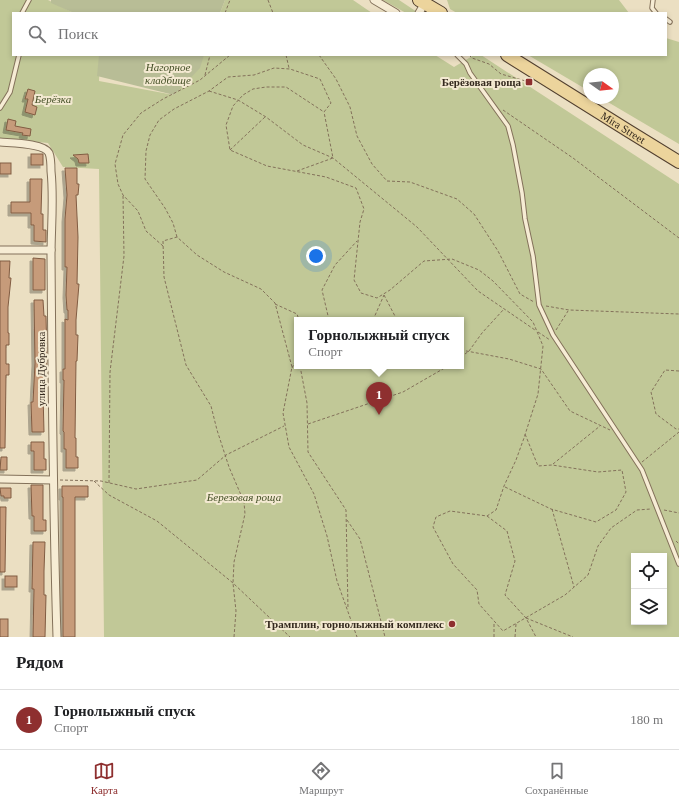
<!DOCTYPE html>
<html lang="ru">
<meta charset="utf-8">
<style>
:root{--surface:#fff;--page:#f6f6f6;--text:#202124;--muted:#757577;--line:#e0e0e0;--accent:#8e2f2f}
body{margin:0;font-family:Georgia,serif;background:var(--page);color:var(--text)}
.controls{position:absolute;right:12px;bottom:12px;display:grid;overflow:hidden;border-radius:0px;box-shadow:0 2px 6px #0003}
.controls button{width:36px;height:36px;display:grid;place-items:center;padding:0;border:0;border-bottom:1px solid var(--line);background:var(--surface);color:var(--text);font:20px sans-serif}
.compass{position:absolute;left:583px;top:68px;width:36px;height:36px;border-radius:50%;background:var(--surface);box-shadow:0 2px 6px #0003;rotate:105deg}
.you{position:absolute;left:316px;top:256px;width:14px;height:14px;margin:-10px;border:3px solid #fff;border-radius:50%;background:#1a73e8;box-shadow:0 0 0 6px #1a73e833}
.badge{display:grid;place-items:center;width:26px;height:26px;border-radius:50%;background:var(--accent);color:#fff;font-size:13px;font-weight:700}
.pin{position:absolute;translate:-50% -33px;filter:drop-shadow(0 1px 2px #0008)}
.pin::after{content:'';position:absolute;top:21px;width:14px;height:12px;background:inherit;clip-path:polygon(0 0,100% 0,50% 100%)}
.popup{position:absolute;left:294px;top:317px;width:170px;height:52px;box-sizing:border-box;display:grid;place-content:center;border-radius:0px;background:var(--surface);filter:drop-shadow(0 1px 3px #0005);font-size:13px;white-space:nowrap;color:var(--muted)}
.popup b{font-size:15px;color:var(--text)}
.popup::after{content:'';position:absolute;left:50%;top:100%;margin-left:-8px;border:8px solid transparent;border-top-color:var(--surface)}
.list{margin:0;padding:0;list-style:none}
h2{display:flex;justify-content:space-between;align-items:center;height:52px;margin:0;padding:0 16px;font-size:17px}
h2 small{font-size:13px;font-weight:400;color:var(--muted)}
.list li{display:grid;grid-template-columns:26px 1fr auto;gap:12px;align-items:center;box-sizing:border-box;height:60px;padding:0 16px;border-top:1px solid var(--line)}
.list b{display:block;font-size:15px;white-space:nowrap}
.list p{margin:0;font-size:13px;white-space:nowrap;color:var(--muted)}
.list em{font-size:13px;font-style:normal;color:var(--muted)}
.icon{flex:none;width:22px;height:22px;fill:none;stroke:currentColor;stroke-width:2;stroke-linecap:round;stroke-linejoin:round}
.map{position:relative;flex:none;width:679px;height:637px;overflow:hidden}
.search{position:absolute;background:var(--surface);box-shadow:0 2px 6px #0003;left:12px;right:12px;top:12px;height:44px;display:flex;align-items:center;gap:10px;box-sizing:border-box;padding:0 14px;border-radius:0px;color:var(--muted);font-size:15px}
.sheet{height:112px;background:var(--surface)}
nav{display:flex;justify-content:space-around;align-items:center;box-sizing:border-box;height:56px;border-top:1px solid var(--line);background:var(--surface);font-size:11px;color:var(--muted)}
nav a{display:grid;justify-items:center;gap:2px}
nav .on{color:var(--accent)}
.map>svg:first-child{display:block}
.green{fill:#c1c897;fill-rule:evenodd}
.cemetery{fill:#b8bd96}
.building{fill:#c69b7a;stroke:#815c42;filter:url(#shadow)}
.lines{fill:none;stroke-linecap:round;stroke-linejoin:round}
.lane-casing{stroke:#83715a;stroke-width:5.5}
.street-casing{stroke:#83715a;stroke-width:9}
.primary-casing{stroke:#513f2f;stroke-width:14}
.path{stroke:#83715a;stroke-width:1;stroke-dasharray:3 2;stroke-linecap:butt}
.lane{stroke:#f6ecd4;stroke-width:3.5}
.street{stroke:#f6ecd4;stroke-width:7}
.primary{stroke:#ecd49c;stroke-width:12}
.poi-dot{fill:#8e2f2f;stroke:#f3e9d1;stroke-width:1.5}
.labels{text-anchor:middle;dominant-baseline:central;stroke-width:4;stroke-linejoin:round;paint-order:stroke}
.park-label{font-size:11px;font-style:italic;fill:#444f26;stroke:#f3e9d1}
.poi-label{font-size:11px;font-weight:bold;fill:#34291e;stroke:#f3e9d1;text-anchor:end}
.street-label{font-size:11px;fill:#34291e;stroke:#f3e9d1}
</style>
<div class="map">
<svg width="679" height="637" viewBox="0 0 679 637">
<defs>
<filter id="shadow"><feDropShadow dx="-3" dy="3" stdDeviation="0" flood-color="#0004"/></filter>
</defs>
<rect width="100%" height="100%" fill="#ebdfc2"/>
<g class="green">
<path d="M 0,0 L 48,0 L 74,13 L 13,13 L 13,55 L 100,55 L 99,81 L 174,95 L 198,66 L 203,55 L 435,55 L 454,67 L 474,55 L 481,55 L 679,184 L 679,637 L 104,637 L 99,169 L 63,167 L 48,143 L 0,138 ZM 297,320 L 461,320 L 461,366 L 297,366 ZM 634,556 L 664,556 L 664,622 L 634,622 Z"/>
<polygon points="225,0 353,0 372,13 220,13"/>
<polygon points="383,0 399,0 417,12 406,13"/>
<polygon points="447,0 619,0 629,13 457,13 450,9"/>
<polygon points="666,38 679,42 679,144 601,98 613,98 613,74 589,74 589,91 528,55 666,55"/>
</g>
<g class="cemetery">
<polygon points="51,0 225,0 220,13 74,13 51,3"/>
<polygon points="99,55 204,55 200,68 174,95 97,76"/>
</g>
<g class="building">
<polygon points="28,89 35,91 32,105 37,107 35,115 25,112 28,99 25,99"/>
<polygon points="8,119 16,121 15,126 31,129 30,136 22,135 23,133 6,130"/>
<rect x="31" y="154" width="12" height="11"/>
<polygon points="88,154 89,163 79,163 78,159 73,155"/>
<rect x="0" y="163" width="11" height="11"/>
<polygon points="65,168 77,168 77,184 79,184 78,195 76,195 78,237 77,284 79,284 76,320 76,335 78,335 77,361 76,361 75,438 76,438 76,457 78,457 78,468 66,468 66,449 64,449 64,432 63,431 64,380 63,380 63,369 65,369 65,319 68,320 68,310 67,310 66,295 67,267 65,267 65,219 67,195"/>
<polygon points="30,179 42,179 41,214 43,214 43,230 46,230 46,242 34,241 34,225 31,225 31,213 11,213 11,202 30,202"/>
<polygon points="33,258 45,259 45,290 33,290"/>
<polygon points="0,261 10,261 9,278 11,278 8,307 8,333 9,333 9,345 6,345 6,364 9,364 9,375 6,375 5,448 0,448"/>
<polygon points="34,300 43,300 44,316 46,316 47,357 45,393 43,393 44,432 32,432 31,402 33,402 35,363"/>
<polygon points="31,442 44,442 44,459 46,459 46,470 34,470 34,451 31,451"/>
<polygon points="1,457 7,457 7,470 0,470"/>
<polygon points="31,485 43,485 43,520 46,520 46,531 34,531 34,516 32,516"/>
<polygon points="62,486 88,486 88,497 75,497 75,637 63,637 63,497 62,497"/>
<polygon points="0,488 11,488 11,498 4,498 4,496 1,496"/>
<polygon points="0,507 6,507 5,572 0,572"/>
<polygon points="33,542 45,542 44,571 44,595 46,595 45,637 33,637 34,589 32,589"/>
<rect x="5" y="576" width="12" height="11"/>
<rect x="0" y="619" width="8" height="18"/>
</g>
<g class="lines">
<defs>
<g id="lane">
<polyline points="653,0 652,8 656,13"/>
<polyline points="22,13 29,0"/>
<polyline points="666,19 670,22"/>
<polyline points="457,55 466,64 470,73 508,126 513,145 522,193 525,219 533,256 539,305 553,335 642,470 679,564"/>
<polyline points="0,108 10,92 19,55"/>
</g>
<g id="street">
<polyline points="374,0 396,13"/>
<polyline points="419,13 426,1"/>
<path d="M 0,142 C 11,143 44,143 49,153 C 51,158 51,166 51,171 C 54,199 51,228 51,256 C 52,383 53,510 57,637"/>
<polyline points="0,250 51,250"/>
<polyline points="0,479 53,480"/>
</g>
<g id="primary">
<polyline points="419,0 441,13"/>
<path id="s1" d="M 507,55 L 627,130 L 679,162"/>
</g>
</defs>
<use href="#lane" class="lane-casing"/>
<use href="#street" class="street-casing"/>
<use href="#primary" class="primary-casing"/>
<g class="path">
<polyline points="268,0 273,13"/>
<polyline points="225,13 230,0"/>
<polyline points="286,55 289,68"/>
<polyline points="319,55 336,79 350,107 357,136 372,164 387,181 410,182 457,199 474,214 498,251 520,294 534,302"/>
<polyline points="469,55 472,58 489,64 501,74 529,82"/>
<polyline points="205,75 210,55"/>
<polyline points="209,91 238,100 266,117 303,145 333,158 417,227 478,291 535,330"/>
<polyline points="503,110 573,158 679,238"/>
<polyline points="230,150 265,117"/>
<polyline points="297,171 333,158 324,112"/>
<polyline points="177,237 173,223 165,208 145,179 146,151 150,135 159,120 174,109 209,91 228,77 254,75 274,68 290,69 320,79 331,103 324,112 286,87 266,87 253,89 243,95 233,106 226,125 230,150 267,166 326,177 356,188 364,209 360,222 354,280 361,293 377,298 390,290 424,261 452,259 479,270 493,281 533,322 543,346 538,394 524,438 516,460 504,486 496,510 487,516 450,511 436,517 433,527 453,564 477,590 479,604 503,631 565,595 588,575 598,546 611,528 637,510 651,509"/>
<polyline points="163,246 146,231 138,211 123,195 118,184 115,164 123,135 141,113 163,99 200,80 230,55"/>
<polyline points="384,295 397,320"/>
<polyline points="275,304 297,314 299,320"/>
<polyline points="546,306 569,310 679,314"/>
<polyline points="329,320 322,290 335,265 357,241"/>
<polyline points="373,320 384,295"/>
<polyline points="556,330 568,311"/>
<polyline points="538,332 550,340"/>
<polyline points="461,350 509,359 541,369 570,411 610,430"/>
<polyline points="461,357 469,351 482,333 504,309"/>
<polyline points="300,366 307,403 308,452 346,510 348,609"/>
<polyline points="292,368 297,358"/>
<polyline points="679,371 665,370 651,392 656,414 676,429 679,429"/>
<polyline points="308,424 403,392 448,366"/>
<polyline points="642,462 679,432"/>
<polyline points="553,464 600,426"/>
<polyline points="60,480 101,481 136,489 197,480 226,455 284,426"/>
<polyline points="94,481 109,495 157,521 233,583 290,637"/>
<polyline points="109,483 110,372 124,256 123,195"/>
<polyline points="505,487 551,509 596,522 616,510 626,492 622,470 598,472 552,465 538,466 525,434"/>
<polyline points="552,509 574,587"/>
<polyline points="664,510 679,513"/>
<polyline points="487,516 507,531 515,561 505,595 526,618 536,637"/>
<polyline points="347,520 360,539 385,637"/>
<polyline points="676,541 679,544"/>
<polyline points="526,618 573,637"/>
<polyline points="234,637 236,611 233,583 234,562 245,514 244,502 229,467 217,430 211,406 186,365 164,277 163,241 177,237 197,255 224,272 261,289 275,303 292,367 283,413 289,447 314,494 327,536 337,581 357,637"/>
<polyline points="494,637 494,622"/>
<polyline points="515,637 516,624"/>
</g>
<use href="#lane" class="lane"/>
<use href="#street" class="street"/>
<use href="#primary" class="primary"/>
</g>
<g class="poi-dot">
<rect x="525" y="78" width="8" height="8" rx="2"/>
<circle cx="452" cy="624" r="4"/>
</g>
<g class="labels">
<g class="park-label">
<text x="168" y="67">Нагорное<tspan x="168" dy="13">кладбище</tspan></text>
<text x="53" y="99">Берёзка</text>
<text x="244" y="497">Березовая роща</text>
</g>
<g class="poi-label">
<text x="521" y="82">Берёзовая роща</text>
<text x="444" y="624">Трамплин, горнолыжный комплекс</text>
</g>
<g class="street-label">
<text stroke="none"><textPath href="#s1" startOffset="137">Mira Street</textPath></text>
<text transform="translate(41 369) rotate(-90)">улица Дубровка</text>
</g>
</g>
</svg>
<div class="controls">
<button><svg class="icon" aria-label="locate" viewBox="0 0 24 24"><circle cx="12" cy="12" r="6"/><path d="M12 2v4M12 18v4M2 12h4M18 12h4"/></svg></button>
<button><svg class="icon" aria-label="layers" viewBox="0 0 24 24"><path d="M12 4l9 5-9 5-9-5zM3 14l9 5 9-5"/></svg></button>
</div>
<svg class="compass" viewBox="-18 -18 36 36"><path d="M0-13l5 13h-10z" fill="#e53935"/><path d="M0 13l5-13h-10z" fill="#757577"/></svg>
<div class="you"></div>
<div class="pin badge" style="left:379px;top:415px">1</div>
<div class="popup"><b>Горнолыжный спуск</b>Спорт</div>
<div class="search"><svg class="icon" aria-label="search" viewBox="0 0 24 24"><circle cx="10" cy="10" r="6"/><path d="M15 15l6 6"/></svg>Поиск</div>
</div>
<section class="sheet">
<h2>Рядом<small></small></h2>
<ul class="list">
<li><span class="badge">1</span><div><b>Горнолыжный спуск</b><p>Спорт</p></div><em>180 m</em></li>
</ul>
</section>
<nav>
<a class="on"><svg class="icon" aria-label="map" viewBox="0 0 24 24"><path d="M3 6l6-2 6 2 6-2v14l-6 2-6-2-6 2zM9 4v14M15 6v14"/></svg>Карта</a>
<a><svg class="icon" aria-label="directions" viewBox="0 0 24 24"><path d="M12 3l9 9-9 9-9-9zM9 14v-3h6M13 9l2 2-2 2"/></svg>Маршрут</a>
<a><svg class="icon" aria-label="saved" viewBox="0 0 24 24"><path d="M7 4h10v16l-5-4-5 4z"/></svg>Сохранённые</a>
</nav>
